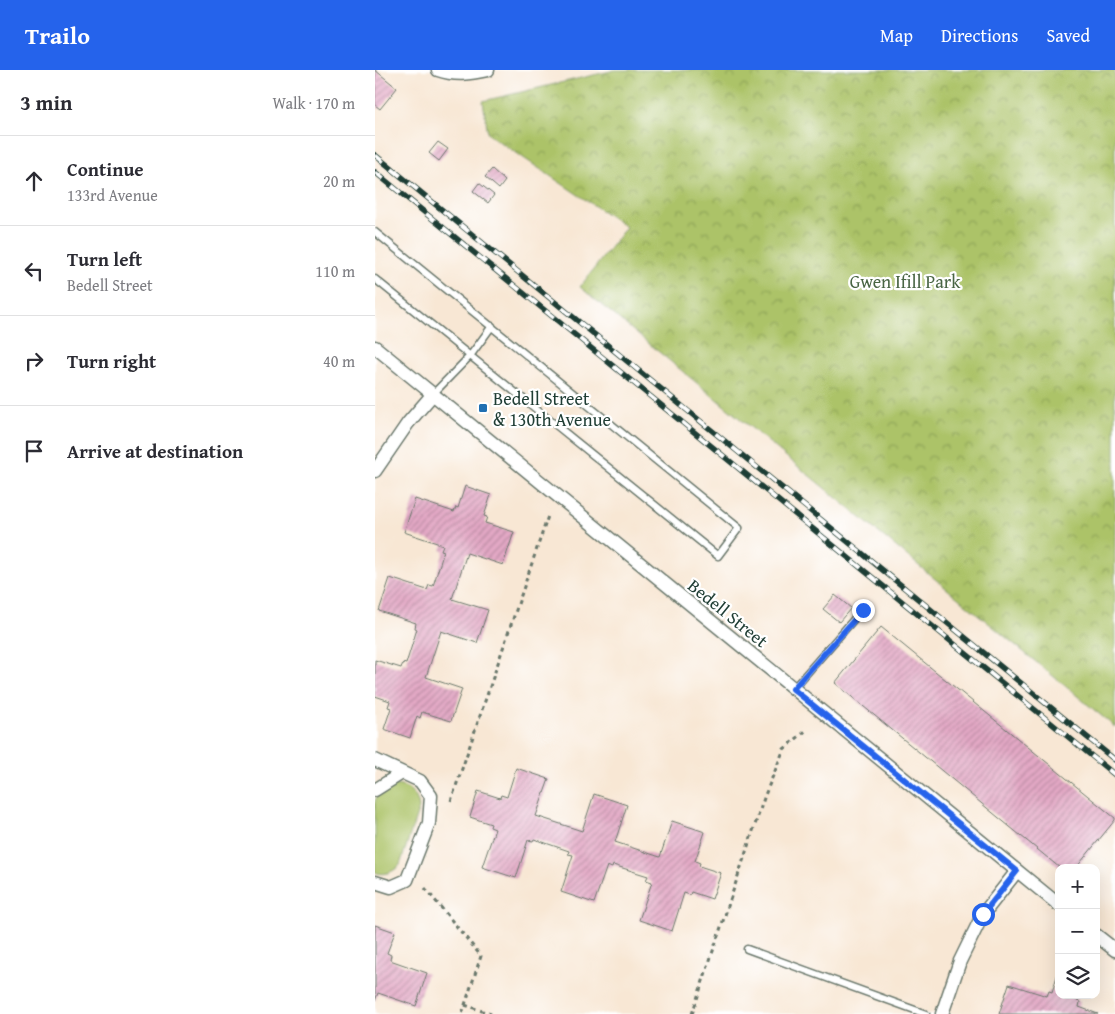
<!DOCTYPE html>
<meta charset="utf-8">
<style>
:root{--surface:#fff;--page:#f7f7f7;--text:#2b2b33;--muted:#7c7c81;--line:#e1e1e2;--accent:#2563eb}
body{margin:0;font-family:"Gentium Book Plus",serif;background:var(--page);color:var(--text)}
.controls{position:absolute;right:15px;bottom:15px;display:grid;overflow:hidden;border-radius:10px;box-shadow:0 5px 20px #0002}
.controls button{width:45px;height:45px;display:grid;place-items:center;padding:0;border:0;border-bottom:1px solid var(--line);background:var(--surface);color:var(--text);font:25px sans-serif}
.stop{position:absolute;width:15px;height:15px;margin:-11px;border:4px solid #2563eb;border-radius:50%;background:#fff}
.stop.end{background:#2563eb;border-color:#fff;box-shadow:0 1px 5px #0008}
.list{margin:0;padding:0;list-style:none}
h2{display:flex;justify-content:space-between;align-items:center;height:65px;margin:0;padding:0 20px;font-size:21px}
h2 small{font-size:16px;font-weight:400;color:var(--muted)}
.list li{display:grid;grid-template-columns:32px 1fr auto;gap:15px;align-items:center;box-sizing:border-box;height:90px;padding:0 20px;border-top:1px solid var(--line)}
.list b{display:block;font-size:19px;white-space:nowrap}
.list p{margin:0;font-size:16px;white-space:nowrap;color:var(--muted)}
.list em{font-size:16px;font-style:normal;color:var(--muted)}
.icon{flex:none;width:28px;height:28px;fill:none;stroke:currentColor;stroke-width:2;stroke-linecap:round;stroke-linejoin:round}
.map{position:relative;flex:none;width:740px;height:944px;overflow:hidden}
header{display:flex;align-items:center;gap:30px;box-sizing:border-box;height:70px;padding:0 25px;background:var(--accent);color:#fff}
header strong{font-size:24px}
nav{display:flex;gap:28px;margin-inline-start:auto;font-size:18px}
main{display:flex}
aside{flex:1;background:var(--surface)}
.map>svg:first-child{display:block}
.green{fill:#acc368;stroke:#66804e}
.park{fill:url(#park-crowns);stroke:#66804e}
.building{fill:url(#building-hatch)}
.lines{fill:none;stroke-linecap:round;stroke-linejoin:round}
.lane-casing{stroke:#6b786c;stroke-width:9}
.street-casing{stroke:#6b786c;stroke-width:15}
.path{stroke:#6b786c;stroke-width:3;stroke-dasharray:4 4;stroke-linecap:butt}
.lane{stroke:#fff;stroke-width:6}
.street{stroke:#fff;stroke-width:12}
.rail-casing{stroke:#1f3d34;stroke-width:5.5}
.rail{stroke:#fff;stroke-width:4;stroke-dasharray:11;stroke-linecap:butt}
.route{stroke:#2563eb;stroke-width:6}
.poi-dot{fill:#1f6fb2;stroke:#fff;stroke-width:2}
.labels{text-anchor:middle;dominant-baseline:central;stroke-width:4.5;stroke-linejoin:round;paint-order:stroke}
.park-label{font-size:18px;fill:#496544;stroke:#fff}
.poi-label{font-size:18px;fill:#1f3d34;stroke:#fff;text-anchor:start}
.street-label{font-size:18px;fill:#1f3d34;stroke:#fff}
</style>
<header>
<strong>Trailo</strong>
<nav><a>Map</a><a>Directions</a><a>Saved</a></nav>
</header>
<main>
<aside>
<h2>3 min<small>Walk · 170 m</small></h2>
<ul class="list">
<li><svg class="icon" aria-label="ahead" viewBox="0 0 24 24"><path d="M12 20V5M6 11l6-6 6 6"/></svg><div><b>Continue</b><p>133rd Avenue</p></div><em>20 m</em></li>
<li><svg class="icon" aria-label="left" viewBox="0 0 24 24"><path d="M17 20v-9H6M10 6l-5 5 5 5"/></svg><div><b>Turn left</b><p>Bedell Street</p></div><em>110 m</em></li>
<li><svg class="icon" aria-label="right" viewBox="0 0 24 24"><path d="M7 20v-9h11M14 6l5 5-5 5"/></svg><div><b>Turn right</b></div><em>40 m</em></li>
<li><svg class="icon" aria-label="arrive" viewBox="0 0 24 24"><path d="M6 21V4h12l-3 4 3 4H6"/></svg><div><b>Arrive at destination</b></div></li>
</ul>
</aside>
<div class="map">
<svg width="740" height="944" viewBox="0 0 740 944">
<defs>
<pattern id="park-crowns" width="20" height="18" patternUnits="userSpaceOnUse" patternTransform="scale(1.25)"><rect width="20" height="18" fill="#acc368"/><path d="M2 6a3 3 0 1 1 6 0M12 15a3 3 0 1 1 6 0" fill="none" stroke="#8ba056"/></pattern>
<pattern id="building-hatch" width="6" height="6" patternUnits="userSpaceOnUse" patternTransform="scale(1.25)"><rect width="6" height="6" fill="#e3a8c5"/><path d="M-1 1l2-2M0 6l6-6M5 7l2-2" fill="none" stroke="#b78aa1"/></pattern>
</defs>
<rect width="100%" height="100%" fill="#fff"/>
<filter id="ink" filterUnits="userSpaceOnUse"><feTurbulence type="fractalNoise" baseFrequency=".02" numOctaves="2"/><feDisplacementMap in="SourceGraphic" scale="10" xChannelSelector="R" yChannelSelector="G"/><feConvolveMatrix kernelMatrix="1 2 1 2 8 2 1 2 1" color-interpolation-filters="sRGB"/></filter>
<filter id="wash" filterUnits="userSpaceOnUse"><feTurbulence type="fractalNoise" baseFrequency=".0096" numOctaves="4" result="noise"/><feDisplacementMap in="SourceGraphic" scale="20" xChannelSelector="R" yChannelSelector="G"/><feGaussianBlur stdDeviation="1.12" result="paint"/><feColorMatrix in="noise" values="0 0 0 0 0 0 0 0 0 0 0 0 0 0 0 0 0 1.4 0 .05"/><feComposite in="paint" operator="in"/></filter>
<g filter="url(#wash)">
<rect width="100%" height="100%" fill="#f8e7d4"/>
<path class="green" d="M 14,715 C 31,714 42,721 44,738 L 25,795 C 17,803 10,805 0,803 L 0,731 L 3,724 Z"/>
<polygon class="park" points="240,0 740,0 740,657 205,217 251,157 113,64 108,31"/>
<g id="blocks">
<g class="building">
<polygon points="0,0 22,18 5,39 0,35"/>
<polygon points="63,72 73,79 64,91 54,83"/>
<polygon points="117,99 130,111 124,119 110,107"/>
<polygon points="104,113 119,125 113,133 98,121"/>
<polygon points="90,416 116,425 109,446 112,447 110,453 139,462 128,495 92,483 77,529 113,540 102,573 66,561 51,607 87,619 76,651 47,642 45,648 42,646 35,668 9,659 16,638 13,637 15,631 0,626 0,590 26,598 28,593 31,594 42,559 40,558 41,553 4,541 15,508 52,520 54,515 58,516 69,481 66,480 68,475 29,462 40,429 79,442 81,437 83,438"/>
<polygon points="460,525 476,538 464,552 448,539"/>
<polygon points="506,557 740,748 740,750 701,798 685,798 460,613"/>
<polygon points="141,698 174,709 161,746 207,761 219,724 252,735 240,772 285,787 297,751 330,762 320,791 325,793 324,796 346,803 337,829 316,822 315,825 309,823 297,861 264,850 277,812 271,810 273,806 238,795 237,798 232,796 219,833 186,822 198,785 193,784 194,781 159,769 158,771 153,770 141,808 107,797 120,759 115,757 116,754 95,747 103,721 125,728 126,725 132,727"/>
<polygon points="0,855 20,862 12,883 16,885 15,890 52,903 41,936 3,923 0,931"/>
<polygon points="683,903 684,925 704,925 702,931 705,932 704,937 723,944 624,944 634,914 672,926 674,921 677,922"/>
</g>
</g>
</g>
<g filter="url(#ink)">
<use href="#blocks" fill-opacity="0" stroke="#6b786c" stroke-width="1"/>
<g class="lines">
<defs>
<g id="lane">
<polyline points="0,162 364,458 343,486 0,209"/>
<polyline points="58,324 95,286 117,256"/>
<polyline points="418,619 487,540"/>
<polyline points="372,879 551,944"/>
</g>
<g id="street">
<path d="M 63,0 C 80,6 95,4 113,0"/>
<polyline points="0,277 684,835"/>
<polyline points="0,401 33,353 58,324"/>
<polyline points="0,690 45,711 56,726 54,753 32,810 16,817 0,812"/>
<polyline points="0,720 27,703"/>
<polyline points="721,865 740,880"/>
<polyline points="567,944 585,891 608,844 642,801"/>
</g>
</defs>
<use href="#lane" class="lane-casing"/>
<use href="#street" class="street-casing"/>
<g class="path">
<polyline points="76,731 173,446"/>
<polyline points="50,818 106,886 87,944"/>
<polyline points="90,935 116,944"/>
<polyline points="317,944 390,725 409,679 433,659"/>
</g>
<use href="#lane" class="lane"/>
<use href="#street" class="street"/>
<defs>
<g id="rail">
<polyline points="0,85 740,690"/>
<polyline points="0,102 740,705"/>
</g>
</defs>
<use href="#rail" class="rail-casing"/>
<use href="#rail" class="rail"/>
</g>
</g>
<g class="lines" filter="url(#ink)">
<polyline class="route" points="488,540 418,619 642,801 608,844"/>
</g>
<rect class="poi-dot" x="103" y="333" width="10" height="10" rx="2.5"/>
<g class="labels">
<g class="park-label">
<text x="530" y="211">Gwen Ifill Park</text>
</g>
<g class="poi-label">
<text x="118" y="328">Bedell Street<tspan x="118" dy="21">&amp; 130th Avenue</tspan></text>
</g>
<g class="street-label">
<text transform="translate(353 543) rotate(39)">Bedell Street</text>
</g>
</g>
</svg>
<div class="controls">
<button>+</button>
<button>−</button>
<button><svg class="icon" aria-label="layers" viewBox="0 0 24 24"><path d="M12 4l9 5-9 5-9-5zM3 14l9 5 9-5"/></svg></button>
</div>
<div class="stop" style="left:608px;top:844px"></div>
<div class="stop end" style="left:488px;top:540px"></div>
</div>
</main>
